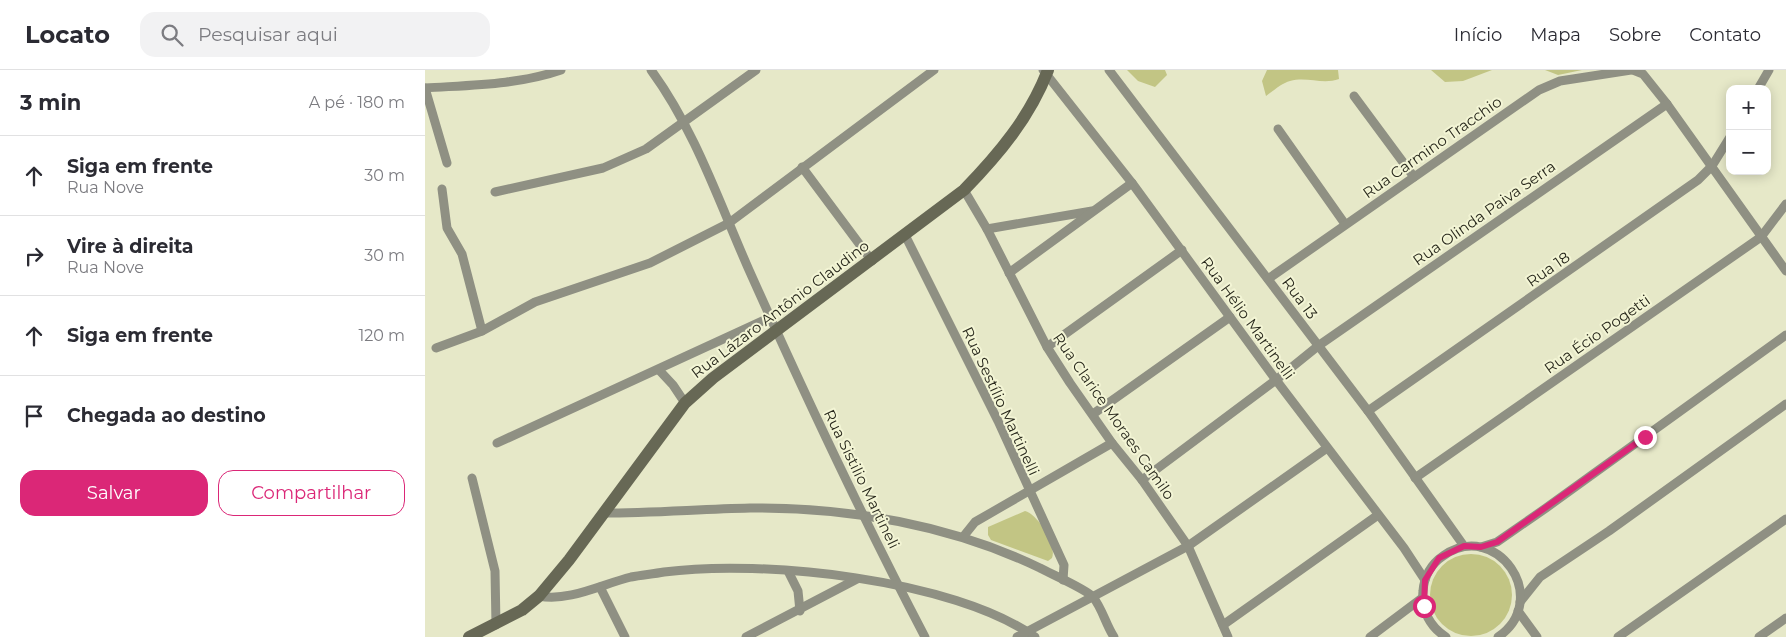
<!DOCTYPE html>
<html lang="pt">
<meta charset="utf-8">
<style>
:root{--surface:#fff;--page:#f2f2f3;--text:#2b2b33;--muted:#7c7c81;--line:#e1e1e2;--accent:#db2777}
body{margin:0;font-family:Montserrat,sans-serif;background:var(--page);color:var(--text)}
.controls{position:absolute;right:15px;top:15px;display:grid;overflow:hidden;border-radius:10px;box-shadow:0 2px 12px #0003}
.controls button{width:45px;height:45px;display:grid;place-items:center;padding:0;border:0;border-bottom:1px solid var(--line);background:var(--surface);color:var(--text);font:25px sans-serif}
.stop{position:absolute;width:15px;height:15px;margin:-11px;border:4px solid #db2777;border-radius:50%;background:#fff}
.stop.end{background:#db2777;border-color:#fff;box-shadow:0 1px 5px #0008}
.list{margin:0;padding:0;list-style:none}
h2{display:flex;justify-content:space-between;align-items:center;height:65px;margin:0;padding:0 20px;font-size:21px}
h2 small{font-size:16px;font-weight:400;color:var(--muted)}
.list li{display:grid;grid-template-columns:32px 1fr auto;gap:15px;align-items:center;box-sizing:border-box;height:80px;padding:0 20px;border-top:1px solid var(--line)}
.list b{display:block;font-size:19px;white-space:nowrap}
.list p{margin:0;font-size:16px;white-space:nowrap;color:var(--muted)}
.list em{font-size:16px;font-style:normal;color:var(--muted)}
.actions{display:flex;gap:10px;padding:15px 20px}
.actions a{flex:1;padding:11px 0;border:1px solid var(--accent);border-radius:15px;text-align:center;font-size:18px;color:var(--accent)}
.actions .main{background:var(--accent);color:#fff}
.icon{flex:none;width:28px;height:28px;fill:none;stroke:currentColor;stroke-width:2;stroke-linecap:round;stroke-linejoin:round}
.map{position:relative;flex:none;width:1361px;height:567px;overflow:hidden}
header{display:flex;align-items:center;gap:30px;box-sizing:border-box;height:70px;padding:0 25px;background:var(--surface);border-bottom:1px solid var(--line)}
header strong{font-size:24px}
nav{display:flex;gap:28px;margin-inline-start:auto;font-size:18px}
.search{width:350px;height:45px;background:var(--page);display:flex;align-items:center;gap:12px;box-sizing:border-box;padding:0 18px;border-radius:15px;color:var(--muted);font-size:19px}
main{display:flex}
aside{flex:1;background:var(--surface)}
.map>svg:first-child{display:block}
.green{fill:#c2c584}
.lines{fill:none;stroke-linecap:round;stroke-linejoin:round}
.street{stroke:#8f9083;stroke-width:9}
.secondary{stroke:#676855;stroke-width:12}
.route{stroke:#db2777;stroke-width:6}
.labels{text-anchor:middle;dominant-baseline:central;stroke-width:4;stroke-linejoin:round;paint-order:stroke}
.street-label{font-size:15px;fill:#28281c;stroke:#f3f5d5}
</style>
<header>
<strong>Locato</strong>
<div class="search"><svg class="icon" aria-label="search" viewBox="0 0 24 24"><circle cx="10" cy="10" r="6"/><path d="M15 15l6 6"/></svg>Pesquisar aqui</div>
<nav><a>Início</a><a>Mapa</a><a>Sobre</a><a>Contato</a></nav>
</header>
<main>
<aside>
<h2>3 min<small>A pé · 180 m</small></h2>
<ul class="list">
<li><svg class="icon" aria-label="ahead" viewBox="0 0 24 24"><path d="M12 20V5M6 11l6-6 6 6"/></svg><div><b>Siga em frente</b><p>Rua Nove</p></div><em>30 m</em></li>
<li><svg class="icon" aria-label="right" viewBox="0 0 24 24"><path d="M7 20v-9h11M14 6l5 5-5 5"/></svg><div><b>Vire à direita</b><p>Rua Nove</p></div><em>30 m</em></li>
<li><svg class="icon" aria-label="ahead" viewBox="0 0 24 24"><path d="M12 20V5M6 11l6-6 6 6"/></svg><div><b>Siga em frente</b></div><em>120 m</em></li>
<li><svg class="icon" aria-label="arrive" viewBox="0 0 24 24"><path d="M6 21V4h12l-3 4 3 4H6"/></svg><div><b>Chegada ao destino</b></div></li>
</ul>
<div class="actions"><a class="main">Salvar</a><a>Compartilhar</a></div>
</aside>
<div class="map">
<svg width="1361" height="567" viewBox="0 0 1361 567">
<rect width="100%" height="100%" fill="#e6e8c8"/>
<g class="green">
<polygon points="702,0 740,0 742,5 730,17 713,11"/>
<path d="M 842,0 L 913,0 L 914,9 C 897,15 882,6 865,11 C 857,13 848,21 841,26 L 837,11 Z"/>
<polygon points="1006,0 1067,0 1038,11 1020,12"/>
<polygon points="1120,0 1157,0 1133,5"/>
<path d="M 600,441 C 613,444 632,476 627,488 L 623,491 L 566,470 L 563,465 L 563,457 Z"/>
<circle cx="1046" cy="525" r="41"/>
</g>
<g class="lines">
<g class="street">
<path d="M 226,0 C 270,60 294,132 324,200 C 379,323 437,447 500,567"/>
<polyline points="618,0 707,113 851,310 979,478 1000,510"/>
<polyline points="684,0 943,341 1039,476"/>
<polyline points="1208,0 1218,4 1242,34 1361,201"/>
<path d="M 0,18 C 45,15 93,15 136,0"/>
<polyline points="0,18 22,93"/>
<polyline points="1333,19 1344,0"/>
<polyline points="929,26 989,107"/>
<polyline points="853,59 920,154"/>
<polyline points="377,97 447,191"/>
<polyline points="17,119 22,158 37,184 57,261"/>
<polyline points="539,120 562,159 622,277 645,313 687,373 717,410 763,476 803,567"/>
<polyline points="70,122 178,98 221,79 331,0"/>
<polyline points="562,159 667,141"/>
<polyline points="480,165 573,351 639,495 638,510"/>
<polyline points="584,203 707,113"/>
<polyline points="843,209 1114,20 1135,11 1206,0"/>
<polyline points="622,277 757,180"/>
<polyline points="11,278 57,261 110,232 225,193 304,153 509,0"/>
<polyline points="234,300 248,315 260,333"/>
<polyline points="943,341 1273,110 1287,96 1305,67"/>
<polyline points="668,344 805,247"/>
<polyline points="72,373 346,247"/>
<polyline points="47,408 70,501 71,555"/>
<polyline points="990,408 1336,167 1361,134"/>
<polyline points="717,410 851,310 893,276 1242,34"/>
<path d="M 178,443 C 227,443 276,439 325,438 C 424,437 526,455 615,498 C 626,504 661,519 668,527 C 677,538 681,555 689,567"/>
<polyline points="538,467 550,452 687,373"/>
<polyline points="1056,477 1072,472 1121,438 1361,265"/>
<polyline points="363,501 373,521 375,541"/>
<polyline points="175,517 200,567"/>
<path d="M 114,526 C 144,532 177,514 206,507 C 217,505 228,504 239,502 C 338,489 528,509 610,567"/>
<polyline points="1095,532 1115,507 1184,461 1361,334"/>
<polyline points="1093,541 1112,567"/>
<polyline points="798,555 953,445"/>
<polyline points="321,567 432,509"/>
<polyline points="592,567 763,476 902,378"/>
<polyline points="945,567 997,528"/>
<path d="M 1021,567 C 1005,557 996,540 998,521 C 999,507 1006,494 1018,486 C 1071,448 1128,529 1073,567"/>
<polyline points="1193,567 1361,449"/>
<polyline points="1334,567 1361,548"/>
</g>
<path class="secondary" d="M 44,567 L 97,540 L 114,526 L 144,490 L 260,333 L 288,308 L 539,120 C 574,84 605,47 623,0"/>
</g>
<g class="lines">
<polyline class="route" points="999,536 1000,510 1014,488 1039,476 1056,477 1072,472 1220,367"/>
</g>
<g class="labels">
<g class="street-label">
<text transform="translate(1007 77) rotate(-35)">Rua Carmino Tracchio</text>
<text transform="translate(1059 143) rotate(-35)">Rua Olinda Paiva Serra</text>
<text transform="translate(1123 199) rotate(-35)">Rua 18</text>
<text transform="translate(875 228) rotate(53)">Rua 13</text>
<text transform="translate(355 239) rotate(-37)">Rua Lázaro Antônio Claudino</text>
<text transform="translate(823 248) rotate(54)">Rua Hélio Martinelli</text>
<text transform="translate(1172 264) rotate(-35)">Rua Écio Pogetti</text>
<text transform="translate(576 331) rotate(65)">Rua Sestílio Martinelli</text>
<text transform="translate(689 346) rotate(55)">Rua Clarice Moraes Camilo</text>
<text transform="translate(437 409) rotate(64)">Rua Sistilio Martineli</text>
</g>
</g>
</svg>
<div class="controls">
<button>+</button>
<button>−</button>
</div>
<div class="stop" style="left:999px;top:536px"></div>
<div class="stop end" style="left:1220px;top:367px"></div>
</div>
</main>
